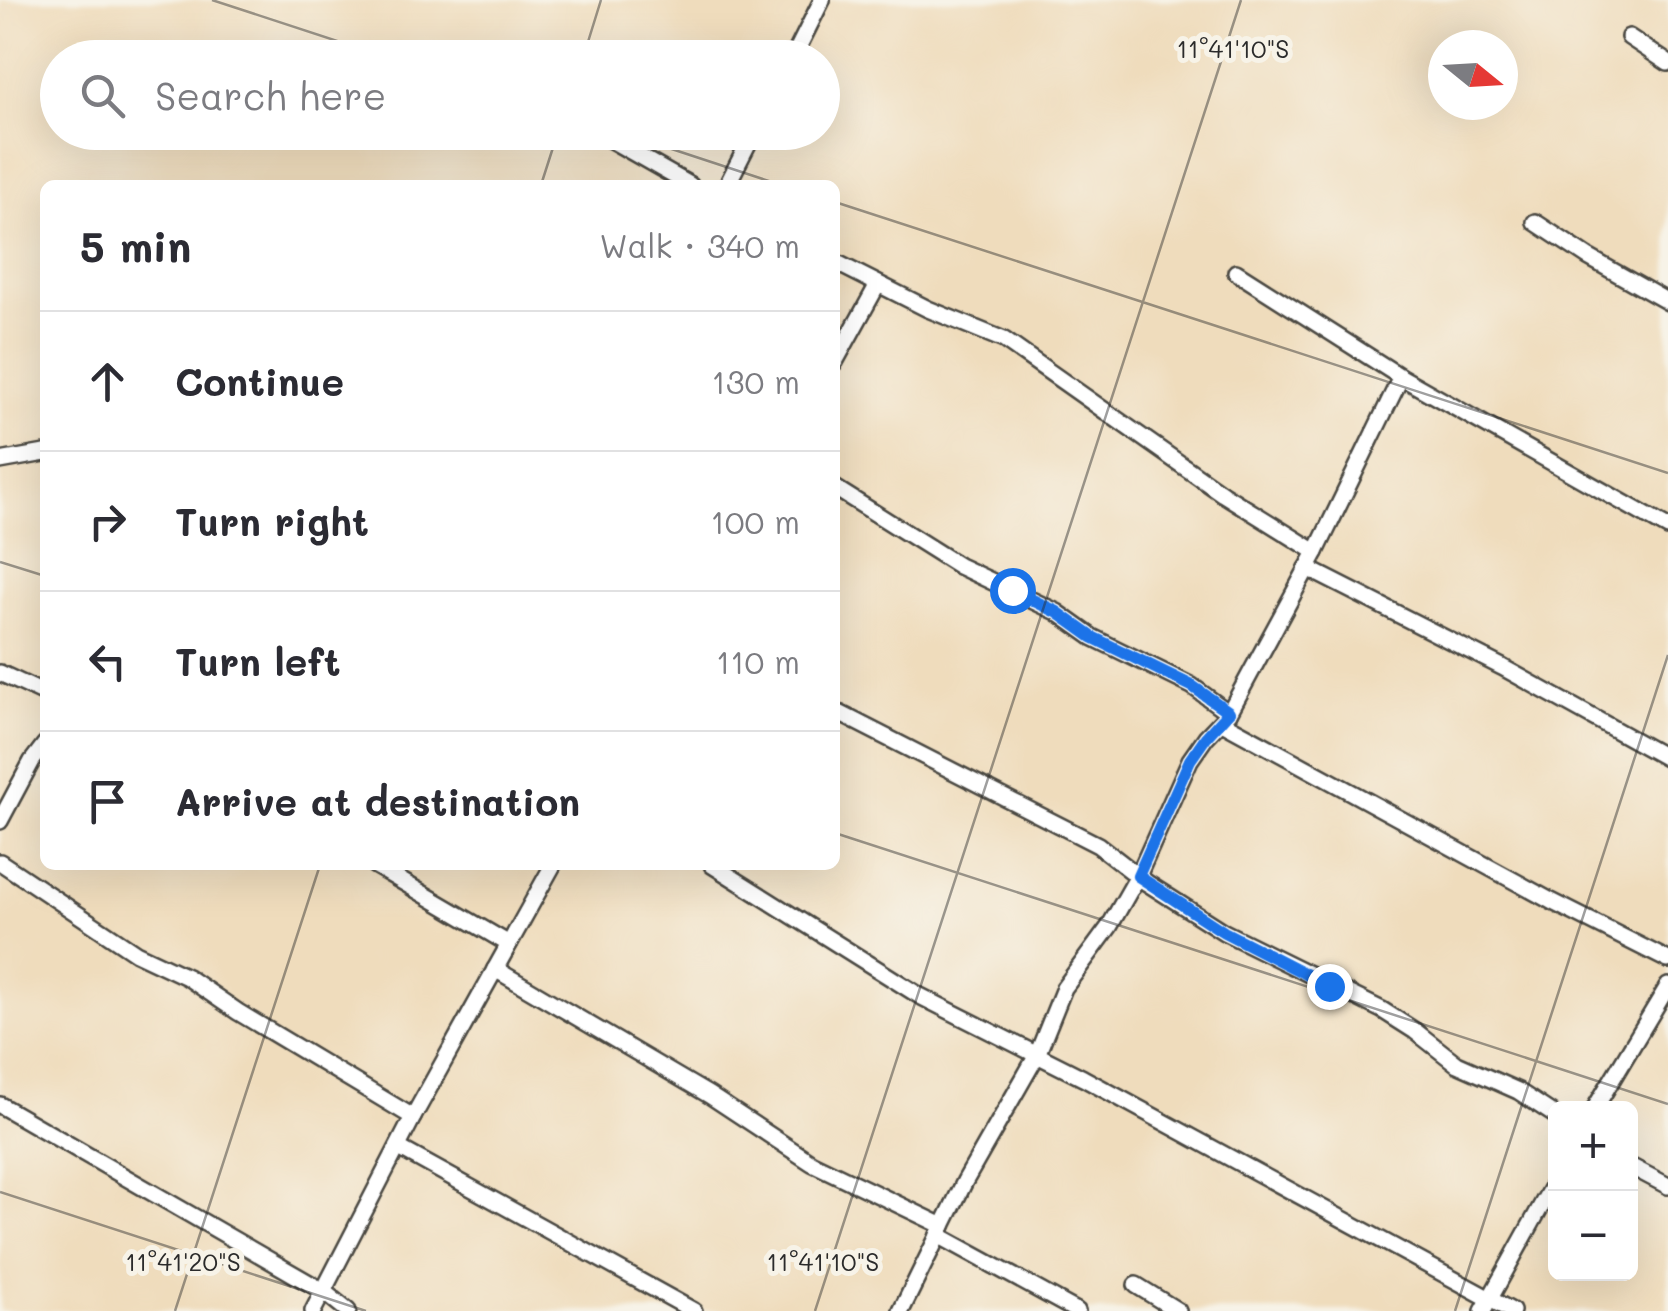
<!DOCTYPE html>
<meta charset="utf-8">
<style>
:root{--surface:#fff;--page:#f2f2f3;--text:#2b2b33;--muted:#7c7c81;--line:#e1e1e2}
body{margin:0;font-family:Mali,sans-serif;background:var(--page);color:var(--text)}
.controls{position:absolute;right:30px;bottom:30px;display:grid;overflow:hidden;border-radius:15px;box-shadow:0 10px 40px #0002}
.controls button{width:90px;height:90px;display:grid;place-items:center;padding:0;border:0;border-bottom:2px solid var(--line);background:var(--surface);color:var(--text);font:50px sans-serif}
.compass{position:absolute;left:1428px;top:30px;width:90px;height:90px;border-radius:50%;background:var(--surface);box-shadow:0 10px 40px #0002;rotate:108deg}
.stop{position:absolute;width:30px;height:30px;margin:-22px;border:8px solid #1a73e8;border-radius:50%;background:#fff}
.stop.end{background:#1a73e8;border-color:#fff;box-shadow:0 2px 10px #0008}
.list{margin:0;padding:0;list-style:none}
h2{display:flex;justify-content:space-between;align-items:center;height:130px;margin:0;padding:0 40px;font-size:42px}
h2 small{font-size:32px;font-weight:400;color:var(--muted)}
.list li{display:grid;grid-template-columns:65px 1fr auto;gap:30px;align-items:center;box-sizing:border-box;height:140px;padding:0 40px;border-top:2px solid var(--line)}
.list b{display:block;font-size:38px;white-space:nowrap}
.list em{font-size:32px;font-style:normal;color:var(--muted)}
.icon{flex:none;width:55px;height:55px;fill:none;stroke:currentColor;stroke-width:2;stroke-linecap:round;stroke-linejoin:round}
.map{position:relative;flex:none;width:1668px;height:1311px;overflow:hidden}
.search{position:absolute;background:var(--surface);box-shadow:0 10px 40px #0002;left:40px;top:40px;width:800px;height:110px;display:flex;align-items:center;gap:25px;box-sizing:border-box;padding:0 35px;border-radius:55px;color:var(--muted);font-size:38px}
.panel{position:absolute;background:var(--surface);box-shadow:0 10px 40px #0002;left:40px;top:180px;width:800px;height:690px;border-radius:15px}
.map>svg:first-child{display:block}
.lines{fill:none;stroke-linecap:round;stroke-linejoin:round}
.street-casing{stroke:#484641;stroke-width:20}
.street{stroke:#fff;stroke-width:15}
.route{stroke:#1a73e8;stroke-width:12}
.ticks{fill:none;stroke:#2b2b2b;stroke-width:2.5;stroke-opacity:0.45}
.ticks-label{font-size:25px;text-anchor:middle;fill:#2b2b2b;stroke:#f7f3e8;stroke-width:10;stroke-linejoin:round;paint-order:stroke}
</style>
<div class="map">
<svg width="1668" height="1311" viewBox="0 0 1668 1311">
<rect width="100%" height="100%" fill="#f7f3e8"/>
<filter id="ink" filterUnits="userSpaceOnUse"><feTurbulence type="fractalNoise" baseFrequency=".01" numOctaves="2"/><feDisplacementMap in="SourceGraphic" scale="20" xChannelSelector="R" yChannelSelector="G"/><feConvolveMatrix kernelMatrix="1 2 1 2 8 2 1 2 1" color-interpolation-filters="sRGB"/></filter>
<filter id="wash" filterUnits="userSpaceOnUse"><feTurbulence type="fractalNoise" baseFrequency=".0048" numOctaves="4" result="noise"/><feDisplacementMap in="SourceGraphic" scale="40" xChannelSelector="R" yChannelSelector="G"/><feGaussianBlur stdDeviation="2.25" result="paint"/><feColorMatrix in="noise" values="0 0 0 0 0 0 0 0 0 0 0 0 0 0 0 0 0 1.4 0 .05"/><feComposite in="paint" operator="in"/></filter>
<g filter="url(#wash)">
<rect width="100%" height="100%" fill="#efdcbc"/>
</g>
<g filter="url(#ink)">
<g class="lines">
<defs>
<g id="street">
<polyline points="1629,37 1668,63"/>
<polyline points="793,58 822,0"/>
<polyline points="597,132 690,185"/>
<polyline points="727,185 754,132"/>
<polyline points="1535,222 1588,257 1668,302"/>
<polyline points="835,262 928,309 1004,340 1223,494 1316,552"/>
<polyline points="1236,272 1401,377 1668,528"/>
<polyline points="835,362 878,284"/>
<polyline points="0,461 45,453"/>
<polyline points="835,488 959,566 1057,612 1092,637 1192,686 1229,713"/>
<polyline points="1307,568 1502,667 1668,759"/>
<polyline points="0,673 45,694"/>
<polyline points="835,711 1098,845 1147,883 1224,932 1382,1010 1415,1031 1457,1064 1518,1091 1556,1116"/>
<polyline points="1222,722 1551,901 1668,960"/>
<polyline points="0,821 32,761 45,744"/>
<polyline points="0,862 136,953 187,977 238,1012 413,1117"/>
<polyline points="374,865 509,944"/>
<polyline points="712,865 920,996 1083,1078 1512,1311"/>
<polyline points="495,969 709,1095 812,1163 943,1226"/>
<polyline points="0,1105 323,1291 348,1311"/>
<polyline points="1595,1108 1668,986"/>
<polyline points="399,1148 694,1311"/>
<polyline points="1630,1166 1668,1186"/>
<polyline points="938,1235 1077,1311"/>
<polyline points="1136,1285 1178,1311"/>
<polyline points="313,1311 413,1117 553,865"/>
<polyline points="901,1311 965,1181 1037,1055 1064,988 1109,927 1138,876 1190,760 1206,737 1229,713 1316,552 1401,377"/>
<polyline points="1483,1311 1556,1179"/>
</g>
</defs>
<use href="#street" class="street-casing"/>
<use href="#street" class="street"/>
</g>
</g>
<g class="lines" filter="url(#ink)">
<polyline class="route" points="1012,590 1057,612 1092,637 1192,686 1229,712 1206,737 1190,760 1138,876 1224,932 1329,986"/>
</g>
<path class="ticks" d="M 212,0 L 389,58M 583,58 L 601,0M 620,132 L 781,185M 541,185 L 558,132M 835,202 L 1668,473M 0,562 L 45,576M 835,833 L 1668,1104M 0,1192 L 366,1311M 175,1311 L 320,865M 815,1311 L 1241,0M 1455,1311 L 1668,655"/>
<g class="ticks-label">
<text x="1233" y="58">11°41'10"S</text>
<text x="183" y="1271">11°41'20"S</text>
<text x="823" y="1271">11°41'10"S</text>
</g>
</svg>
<div class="controls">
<button>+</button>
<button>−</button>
</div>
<svg class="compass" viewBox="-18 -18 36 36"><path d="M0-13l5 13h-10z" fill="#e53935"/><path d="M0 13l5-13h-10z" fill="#7c7c81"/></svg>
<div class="stop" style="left:1012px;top:590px"></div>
<div class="stop end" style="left:1329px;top:986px"></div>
<div class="search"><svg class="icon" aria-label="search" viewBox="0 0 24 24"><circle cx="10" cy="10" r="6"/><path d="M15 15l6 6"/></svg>Search here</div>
<section class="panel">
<h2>5 min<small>Walk · 340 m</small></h2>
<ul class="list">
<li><svg class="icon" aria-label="ahead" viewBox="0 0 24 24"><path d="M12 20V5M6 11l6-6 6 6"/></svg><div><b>Continue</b></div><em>130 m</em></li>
<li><svg class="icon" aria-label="right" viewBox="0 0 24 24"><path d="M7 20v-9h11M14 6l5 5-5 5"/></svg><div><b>Turn right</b></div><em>100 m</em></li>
<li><svg class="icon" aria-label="left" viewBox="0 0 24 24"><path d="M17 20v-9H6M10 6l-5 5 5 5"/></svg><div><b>Turn left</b></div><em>110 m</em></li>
<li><svg class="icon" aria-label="arrive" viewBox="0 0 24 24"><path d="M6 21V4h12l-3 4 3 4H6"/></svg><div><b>Arrive at destination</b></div></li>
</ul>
</section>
</div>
